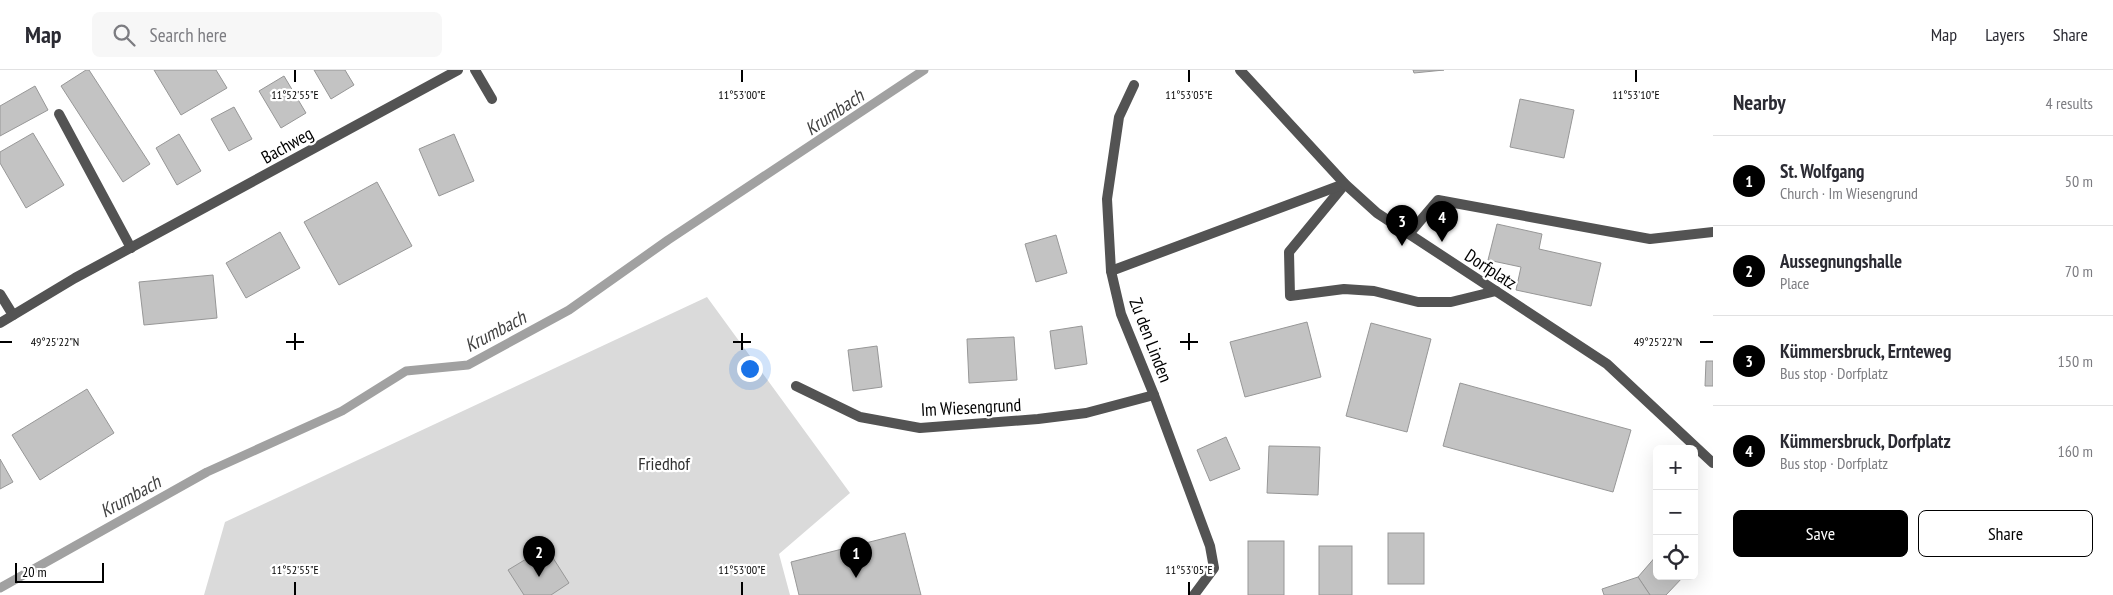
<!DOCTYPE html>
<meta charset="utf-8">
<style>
:root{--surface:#fff;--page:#f7f7f7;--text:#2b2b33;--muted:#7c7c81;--line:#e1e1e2;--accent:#000}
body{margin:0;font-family:"PT Sans Narrow",sans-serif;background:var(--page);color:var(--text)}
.controls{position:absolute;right:15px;bottom:15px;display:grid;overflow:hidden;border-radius:8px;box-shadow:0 5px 20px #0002}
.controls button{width:45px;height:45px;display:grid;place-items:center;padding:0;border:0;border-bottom:1px solid var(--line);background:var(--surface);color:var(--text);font:25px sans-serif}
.scale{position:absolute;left:15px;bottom:12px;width:89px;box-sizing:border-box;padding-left:5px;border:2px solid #000;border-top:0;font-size:14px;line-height:18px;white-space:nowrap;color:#000;-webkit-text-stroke:4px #fff;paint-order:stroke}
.you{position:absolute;left:749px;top:298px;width:18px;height:18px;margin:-12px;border:4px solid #fff;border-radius:50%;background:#1a73e8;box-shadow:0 0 0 8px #1a73e833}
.badge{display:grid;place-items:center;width:32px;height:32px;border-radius:50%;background:var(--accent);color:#fff;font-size:16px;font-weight:700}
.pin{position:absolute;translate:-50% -41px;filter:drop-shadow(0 1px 2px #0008)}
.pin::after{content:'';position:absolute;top:26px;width:18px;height:15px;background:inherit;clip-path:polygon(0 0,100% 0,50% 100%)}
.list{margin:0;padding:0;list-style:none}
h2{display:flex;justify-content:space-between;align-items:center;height:65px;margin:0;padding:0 20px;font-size:21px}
h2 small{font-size:16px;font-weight:400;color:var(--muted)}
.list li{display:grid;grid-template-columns:32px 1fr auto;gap:15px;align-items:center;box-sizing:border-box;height:90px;padding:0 20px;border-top:1px solid var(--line)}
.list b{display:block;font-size:19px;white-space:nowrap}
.list p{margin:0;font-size:16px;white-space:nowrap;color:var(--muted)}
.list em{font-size:16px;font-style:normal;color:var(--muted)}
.actions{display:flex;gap:10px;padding:15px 20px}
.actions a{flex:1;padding:11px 0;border:1px solid var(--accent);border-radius:8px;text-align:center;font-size:18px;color:var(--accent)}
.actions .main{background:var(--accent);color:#fff}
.icon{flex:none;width:28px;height:28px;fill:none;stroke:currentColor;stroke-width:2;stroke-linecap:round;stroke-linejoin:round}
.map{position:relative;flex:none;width:1713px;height:525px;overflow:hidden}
header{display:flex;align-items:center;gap:30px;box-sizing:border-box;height:70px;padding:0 25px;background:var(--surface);border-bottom:1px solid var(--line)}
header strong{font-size:24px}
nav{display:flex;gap:28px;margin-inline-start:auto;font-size:18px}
.search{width:350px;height:45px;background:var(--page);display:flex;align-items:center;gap:12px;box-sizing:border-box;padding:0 18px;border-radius:8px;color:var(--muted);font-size:19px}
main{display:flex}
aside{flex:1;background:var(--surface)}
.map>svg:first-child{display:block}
.green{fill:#dadada}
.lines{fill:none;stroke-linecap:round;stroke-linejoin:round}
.stream{stroke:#a1a1a1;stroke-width:9}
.building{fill:#c3c3c3;stroke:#979797}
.service{stroke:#535353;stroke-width:10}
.minor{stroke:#535353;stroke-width:10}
.tertiary{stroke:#535353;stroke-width:10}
.ticks{fill:none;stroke:#000;stroke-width:2}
.labels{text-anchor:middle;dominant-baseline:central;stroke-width:4.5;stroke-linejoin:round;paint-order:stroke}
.street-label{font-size:18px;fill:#000;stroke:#fff}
.park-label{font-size:18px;fill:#313131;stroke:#fff}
.water-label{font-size:19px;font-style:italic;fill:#424242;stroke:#fff}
.ticks-label{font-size:12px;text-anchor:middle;fill:#000;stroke:#fff;stroke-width:4.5;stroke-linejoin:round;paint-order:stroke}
</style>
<header>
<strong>Map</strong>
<div class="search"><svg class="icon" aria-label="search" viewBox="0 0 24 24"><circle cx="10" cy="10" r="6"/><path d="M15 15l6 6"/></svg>Search here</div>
<nav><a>Map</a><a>Layers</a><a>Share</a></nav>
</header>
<main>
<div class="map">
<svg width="1713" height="525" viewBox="0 0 1713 525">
<rect width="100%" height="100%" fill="#fff"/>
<polygon class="green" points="707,227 850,423 779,484 790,525 204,525 225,452"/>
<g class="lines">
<polyline class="stream" points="0,518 207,402 342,341 406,301 468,295 569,240 668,170 924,0"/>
</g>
<g class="building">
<polygon points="86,0 89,0 150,94 123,112 61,16"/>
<polygon points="154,0 216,0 227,18 181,45"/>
<polygon points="314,0 345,0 354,15 331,29"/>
<polygon points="1413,0 1444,0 1414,3"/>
<polygon points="284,6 306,43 281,58 259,21"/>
<polygon points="35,16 48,40 0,66 0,36"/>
<polygon points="1520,29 1574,40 1564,88 1510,77"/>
<polygon points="234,37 252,69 229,81 211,49"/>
<polygon points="33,63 64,115 26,138 0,93 0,82"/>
<polygon points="179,64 201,101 177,115 156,78"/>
<polygon points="454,64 474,111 439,126 419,79"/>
<polygon points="377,112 412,176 339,215 304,152"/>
<polygon points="1497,154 1542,164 1539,179 1601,193 1591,236 1516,220 1521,197 1488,190"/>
<polygon points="280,162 300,198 246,228 226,193"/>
<polygon points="1056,165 1067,203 1036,212 1025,174"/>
<polygon points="213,205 217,248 144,255 139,212"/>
<polygon points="1307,252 1321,307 1245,327 1230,272"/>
<polygon points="1371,253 1431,269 1407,362 1346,346"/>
<polygon points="1082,256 1087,294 1055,299 1050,261"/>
<polygon points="1014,267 1017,310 969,313 967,269"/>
<polygon points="877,276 882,317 853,321 848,280"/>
<polygon points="1706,291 1713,291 1713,316 1705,316"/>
<polygon points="1460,313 1631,360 1613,422 1443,376"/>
<polygon points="87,319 114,363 40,410 12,365"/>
<polygon points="1226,367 1240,399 1210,411 1197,380"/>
<polygon points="1269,376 1320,377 1318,425 1267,423"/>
<polygon points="0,389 13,412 0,419"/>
<polygon points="905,463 921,525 799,525 791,492"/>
<rect x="1388" y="463" width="36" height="51"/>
<rect x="1248" y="471" width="36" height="54"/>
<rect x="1319" y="476" width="33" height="49"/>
<polygon points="546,477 569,513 551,525 524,525 508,500"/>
<polygon points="1657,485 1657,506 1684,506 1666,525 1650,525 1638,507"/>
<polygon points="1638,507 1650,525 1604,525 1602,519"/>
</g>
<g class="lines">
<g class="service">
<polyline points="475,0 492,29"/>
<polyline points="1345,114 1289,182 1290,226 1344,219 1374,221 1418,232 1451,232 1496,221"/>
<polyline points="1409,164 1438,130 1650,169 1713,162"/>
<polyline points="1111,201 1344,114"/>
</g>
<g class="minor">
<polyline points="1134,15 1119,47 1107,129 1111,201 1121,244 1154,325 1210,476 1214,498 1194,525"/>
<polyline points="59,44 131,178"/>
<polyline points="0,224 13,245"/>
<polyline points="796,316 860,347 920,358 1038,349 1086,343 1154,325"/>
</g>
<g class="tertiary">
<polyline points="1240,0 1345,114 1377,143 1607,294 1713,393"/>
<polyline points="0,253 75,208 458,0"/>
</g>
</g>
<path class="ticks" d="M 295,0 L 295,12M 742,0 L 742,12M 1189,0 L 1189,12M 1636,0 L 1636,12M 295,263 L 295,280M 742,263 L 742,280M 1189,263 L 1189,280M 0,272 L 12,272M 286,272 L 304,272M 733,272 L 751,272M 1180,272 L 1198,272M 1700,272 L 1713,272M 295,512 L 295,525M 742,512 L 742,525M 1189,512 L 1189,525"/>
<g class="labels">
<g class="street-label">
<text transform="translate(287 75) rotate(-29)">Bachweg</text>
<text transform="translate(1491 199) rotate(33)">Dorfplatz</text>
<text transform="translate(1151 270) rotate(69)">Zu den Linden</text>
<text transform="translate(971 337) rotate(-3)">Im Wiesengrund</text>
</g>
<g class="park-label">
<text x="664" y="393">Friedhof</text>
</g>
<g class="water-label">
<text transform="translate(834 42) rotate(-34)">Krumbach</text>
<text transform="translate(495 261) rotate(-28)">Krumbach</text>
<text transform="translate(130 426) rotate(-29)">Krumbach</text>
</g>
</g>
<g class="ticks-label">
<text x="295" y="29">11°52'55"E</text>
<text x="742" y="29">11°53'00"E</text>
<text x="1189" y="29">11°53'05"E</text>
<text x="1636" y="29">11°53'10"E</text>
<text x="55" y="276">49°25'22"N</text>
<text x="1658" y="276">49°25'22"N</text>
<text x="295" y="504">11°52'55"E</text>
<text x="742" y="504">11°53'00"E</text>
<text x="1189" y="504">11°53'05"E</text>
</g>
</svg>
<div class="controls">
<button>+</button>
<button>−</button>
<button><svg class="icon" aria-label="locate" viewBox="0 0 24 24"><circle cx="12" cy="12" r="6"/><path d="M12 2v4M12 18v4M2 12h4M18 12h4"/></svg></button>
</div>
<div class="scale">20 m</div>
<div class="you"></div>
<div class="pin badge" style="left:856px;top:508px">1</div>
<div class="pin badge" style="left:539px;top:507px">2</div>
<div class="pin badge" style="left:1402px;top:176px">3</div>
<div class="pin badge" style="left:1442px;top:172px">4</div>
</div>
<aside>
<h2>Nearby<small>4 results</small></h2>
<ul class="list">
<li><span class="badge">1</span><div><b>St. Wolfgang</b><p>Church · Im Wiesengrund</p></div><em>50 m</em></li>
<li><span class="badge">2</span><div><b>Aussegnungshalle</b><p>Place</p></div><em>70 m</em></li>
<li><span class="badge">3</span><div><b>Kümmersbruck, Ernteweg</b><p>Bus stop · Dorfplatz</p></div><em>150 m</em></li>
<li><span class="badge">4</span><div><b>Kümmersbruck, Dorfplatz</b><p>Bus stop · Dorfplatz</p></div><em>160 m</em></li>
</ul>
<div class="actions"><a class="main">Save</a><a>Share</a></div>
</aside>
</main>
